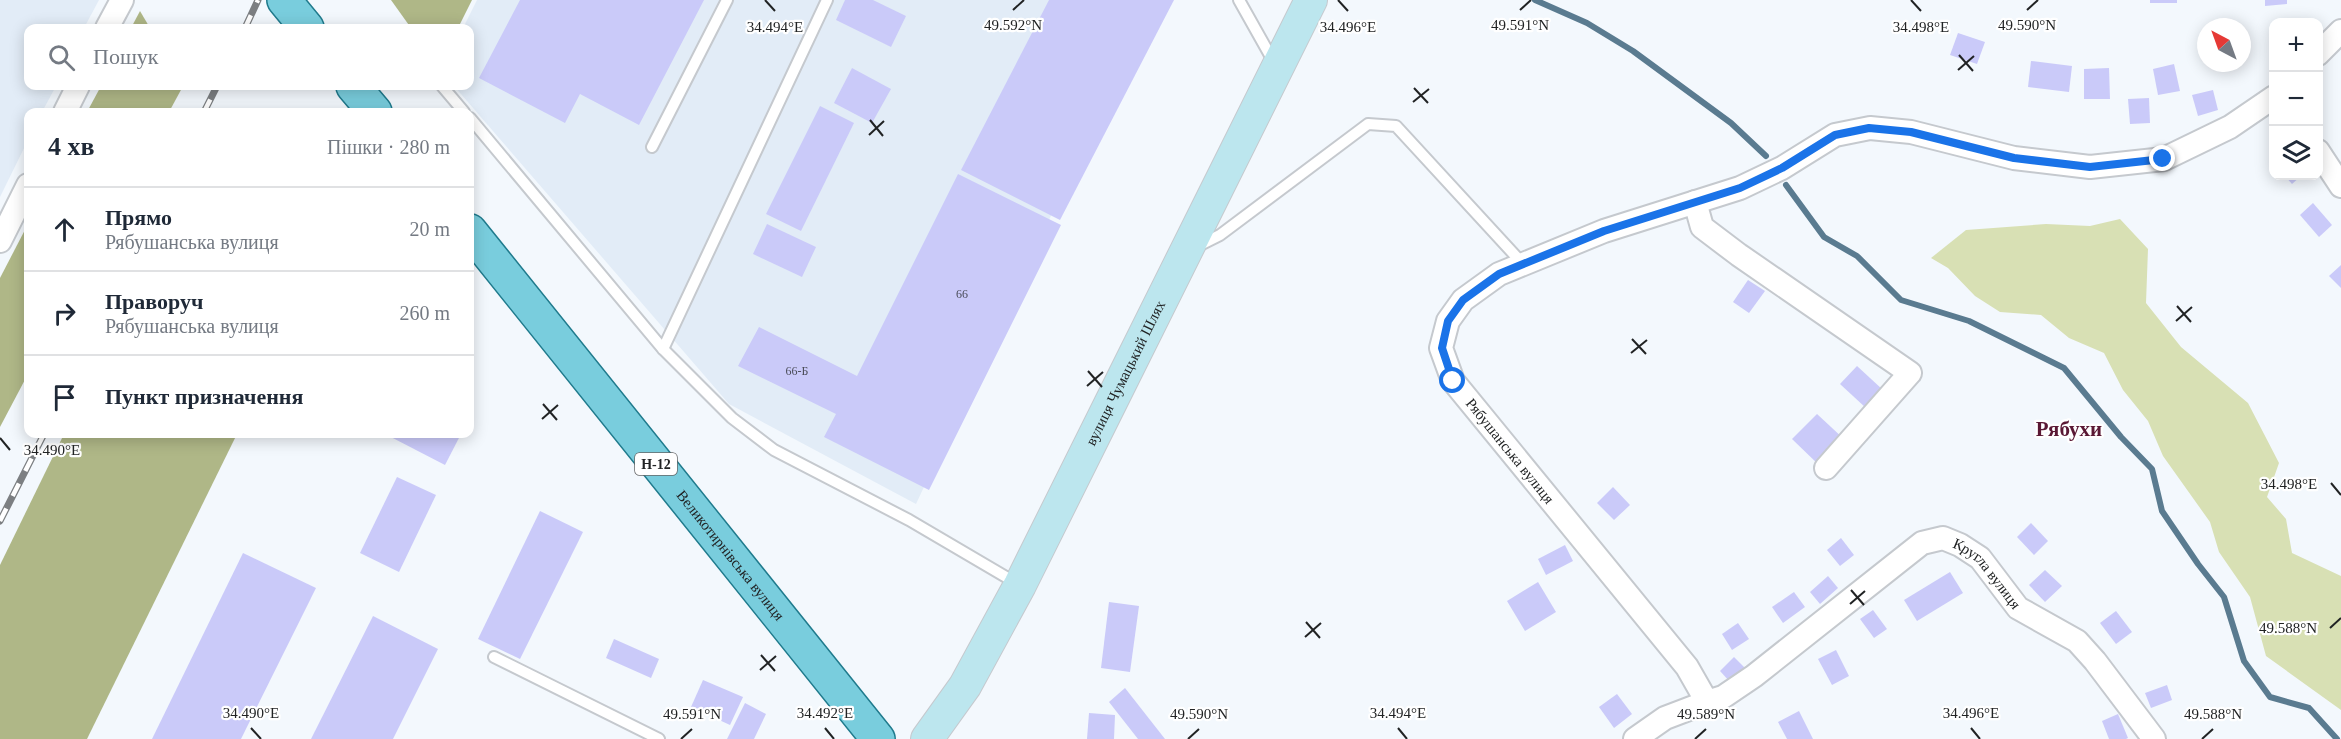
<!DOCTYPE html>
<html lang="uk">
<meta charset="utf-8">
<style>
:root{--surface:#fff;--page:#f2f2f3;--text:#1f2937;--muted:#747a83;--line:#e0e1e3}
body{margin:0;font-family:"Times New Roman",serif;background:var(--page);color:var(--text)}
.controls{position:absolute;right:18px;top:18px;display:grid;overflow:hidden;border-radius:12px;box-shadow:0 3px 15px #0003}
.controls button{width:54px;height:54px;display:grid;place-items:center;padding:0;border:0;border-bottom:2px solid var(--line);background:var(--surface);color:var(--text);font:30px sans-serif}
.compass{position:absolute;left:2197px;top:18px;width:54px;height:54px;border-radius:50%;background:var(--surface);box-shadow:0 3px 15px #0003;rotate:319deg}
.stop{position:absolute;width:18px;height:18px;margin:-14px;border:4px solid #1a73e8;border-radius:50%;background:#fff}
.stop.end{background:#1a73e8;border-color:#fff;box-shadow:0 2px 6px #0008}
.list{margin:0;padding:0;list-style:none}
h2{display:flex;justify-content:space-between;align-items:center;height:78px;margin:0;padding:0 24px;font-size:26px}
h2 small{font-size:20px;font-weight:400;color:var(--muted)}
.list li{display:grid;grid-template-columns:39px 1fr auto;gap:18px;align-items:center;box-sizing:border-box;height:84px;padding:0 24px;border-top:2px solid var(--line)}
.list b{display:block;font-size:22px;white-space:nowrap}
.list p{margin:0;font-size:20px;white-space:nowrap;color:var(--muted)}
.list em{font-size:20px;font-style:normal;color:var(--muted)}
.icon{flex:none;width:33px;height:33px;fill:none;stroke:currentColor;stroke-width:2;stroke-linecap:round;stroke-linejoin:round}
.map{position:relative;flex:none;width:2341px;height:739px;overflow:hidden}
.search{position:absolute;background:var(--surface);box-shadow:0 3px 15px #0003;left:24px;top:24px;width:450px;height:66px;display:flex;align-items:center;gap:15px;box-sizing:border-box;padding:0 21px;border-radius:12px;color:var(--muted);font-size:22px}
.panel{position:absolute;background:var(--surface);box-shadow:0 3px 15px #0003;left:24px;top:108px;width:450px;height:330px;border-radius:12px}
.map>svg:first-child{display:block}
.built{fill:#e2ecf7}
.green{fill:#d8e0b4}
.forest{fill:#afb787}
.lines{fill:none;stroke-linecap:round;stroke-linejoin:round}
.stream{stroke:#5a7b90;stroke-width:6}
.building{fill:#cacaf9}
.lane-casing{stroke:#c5c9ce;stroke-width:14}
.street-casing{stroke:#c5c9ce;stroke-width:26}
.secondary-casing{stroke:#c5c9ce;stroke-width:34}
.primary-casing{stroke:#207b8d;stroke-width:36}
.lane{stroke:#fff;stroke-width:10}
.street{stroke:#fff;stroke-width:22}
.secondary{stroke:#bce6ee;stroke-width:32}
.primary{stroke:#79cddd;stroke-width:33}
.rail-casing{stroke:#7c7f82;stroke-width:7}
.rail{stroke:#fff;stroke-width:4.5;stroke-dasharray:14;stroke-linecap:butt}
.route{stroke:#1a73e8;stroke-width:8}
.ticks{fill:none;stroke:#212324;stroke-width:2}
.labels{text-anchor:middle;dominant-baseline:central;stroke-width:4.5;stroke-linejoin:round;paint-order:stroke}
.number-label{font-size:12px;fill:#4b4d59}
.shield{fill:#fff;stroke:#646566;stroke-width:1.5}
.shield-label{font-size:14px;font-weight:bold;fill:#212324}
.street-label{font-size:15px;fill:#212324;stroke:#fff}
.district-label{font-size:21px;font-weight:bold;fill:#5a1834;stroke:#fff}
.ticks-label{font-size:15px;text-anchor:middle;fill:#212324;stroke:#fff;stroke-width:4.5;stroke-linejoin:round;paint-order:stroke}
</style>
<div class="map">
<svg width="2341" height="739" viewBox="0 0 2341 739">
<rect width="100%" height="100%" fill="#f3f8fd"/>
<g class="built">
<polygon points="0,0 99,0 84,28 28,28 28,86 56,86 42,112 28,112 28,140 0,197"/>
<polygon points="477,0 1152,0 916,504 729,404 454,86 470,86 470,28 463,28"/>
</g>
<polygon class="green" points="2120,219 2148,249 2146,303 2181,347 2248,403 2279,463 2267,497 2286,519 2292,553 2341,576 2341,710 2266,656 2250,597 2219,552 2210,522 2163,456 2148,421 2123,390 2104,353 2069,338 2041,315 2000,312 1975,296 1948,268 1931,258 1966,230 2046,224 2090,226"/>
<g class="forest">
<polygon points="391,0 472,0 458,28 411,28"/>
<polygon points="140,11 150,28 131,28"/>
<polygon points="101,86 181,86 182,88 169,112 87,112"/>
<polygon points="28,224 28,374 0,427 0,278"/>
<polygon points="64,434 237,434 87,739 0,739 0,565"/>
</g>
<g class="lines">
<g class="stream">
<polyline points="1535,0 1587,23 1633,51 1731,123 1766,156"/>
<polyline points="1786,185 1824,237 1857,256 1901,300 1969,321 2064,368 2121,437 2152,469 2162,511 2198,564 2224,597 2244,661 2270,697 2309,708 2337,739"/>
</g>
</g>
<g class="building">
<polygon points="520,0 704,0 639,125 580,94 565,123 479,78"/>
<polygon points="845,0 873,0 906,16 891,47 836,20"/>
<polygon points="1049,0 1174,0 1060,220 961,170"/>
<rect x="2150" y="0" width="27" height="3"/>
<polygon points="2265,0 2287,0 2287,4 2265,6"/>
<polygon points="1958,33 1985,42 1977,64 1950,55"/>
<polygon points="2031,61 2072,66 2069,92 2028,87"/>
<polygon points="2174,64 2180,91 2158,95 2153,69"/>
<polygon points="852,68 891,89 872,123 834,103"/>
<polygon points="2109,68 2110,99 2084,99 2084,69"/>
<polygon points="2213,90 2218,110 2198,116 2192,95"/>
<polygon points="2149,98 2150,123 2130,124 2128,99"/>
<polygon points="820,106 854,123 801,231 766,214"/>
<polygon points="958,174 1061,225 929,490 824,437 836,414 738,366 759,327 857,376"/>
<polygon points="2285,176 2301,176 2292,184"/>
<polygon points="2313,203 2332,225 2319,237 2300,215"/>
<polygon points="767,224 816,247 802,277 753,254"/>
<polygon points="2341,265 2341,288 2329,276"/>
<polygon points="1748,280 1765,291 1749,313 1733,302"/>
<polygon points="1857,366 1883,390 1866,408 1840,384"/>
<polygon points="1817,414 1845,440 1820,466 1792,439"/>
<polygon points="385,434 461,434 445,465"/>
<polygon points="397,477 436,495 399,572 360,553"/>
<polygon points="1613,487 1630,505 1614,520 1597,503"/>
<polygon points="540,511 583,532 520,659 478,639"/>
<polygon points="2031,523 2048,541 2034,555 2017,537"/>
<polygon points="1841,538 1854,555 1840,566 1827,550"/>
<polygon points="1565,545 1573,561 1546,575 1538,559"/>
<polygon points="243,553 316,588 241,739 152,739"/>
<polygon points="2045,570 2062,586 2045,602 2029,585"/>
<polygon points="1950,572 1963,593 1917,621 1904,600"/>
<polygon points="1828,576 1838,588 1820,604 1810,592"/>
<polygon points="1538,582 1556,612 1525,631 1507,601"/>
<polygon points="1794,592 1805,607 1783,623 1772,607"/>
<polygon points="1109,602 1139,606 1130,672 1101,668"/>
<polygon points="1873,610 1887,629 1874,638 1860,619"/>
<polygon points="2116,611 2132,632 2116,644 2100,623"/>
<polygon points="373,616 438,649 393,739 311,739"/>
<polygon points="1738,623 1749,639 1732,650 1722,634"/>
<polygon points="614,639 659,659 651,678 606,658"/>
<polygon points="1836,650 1849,676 1832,685 1818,659"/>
<polygon points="1734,657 1745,668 1730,682 1720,671"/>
<polygon points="703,680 743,697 730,725 691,707"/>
<polygon points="2167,685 2172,700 2151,708 2145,693"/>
<polygon points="1125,688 1165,739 1138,739 1109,702"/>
<polygon points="1617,694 1632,714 1614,728 1599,707"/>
<polygon points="745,703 766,714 754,739 727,739"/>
<polygon points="1799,711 1813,739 1787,739 1778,722"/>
<polygon points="1089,713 1115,715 1114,739 1087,739"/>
<polygon points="2118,714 2128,738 2126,739 2109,739 2102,721"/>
</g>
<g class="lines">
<defs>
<g id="lane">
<polyline points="1239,0 1275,64"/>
<polyline points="442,86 464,112"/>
<polyline points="470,118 663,349 732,418 774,450 909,520 1018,584"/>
<polyline points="652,147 727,0"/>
<polyline points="1198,246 1220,235 1368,124 1396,126 1523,264"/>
<polyline points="663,349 827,0"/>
<polyline points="494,657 659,739"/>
</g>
<g id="street">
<polyline points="107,28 122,0"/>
<polyline points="2318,54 2341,31"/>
<polyline points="65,112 78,86"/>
<polyline points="2318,151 2341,186"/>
<polyline points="1695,202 1702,227 1739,255 1910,373 1826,468"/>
<polyline points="0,241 28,185"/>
<path id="s1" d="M 1707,702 L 1723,697 L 1754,676 L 1922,543 L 1943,538 L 1960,545 L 1980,558 L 2018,608 L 2077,641 L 2095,661 L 2154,739"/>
<polyline points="1635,739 1665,718 1707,702 1687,667 1453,381 1441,348 1448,321 1463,300 1499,274 1604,231 1740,188 1782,168 1835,135 1870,128 1911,132 2014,158 2090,167 2164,159 2230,127 2274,97"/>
</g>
<g id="secondary">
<path id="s2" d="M 927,739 L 965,686 L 1020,585 L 1311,0"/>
</g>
<g id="primary">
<polyline points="284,0 307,28"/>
<polyline points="353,86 375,112"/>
<path id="s3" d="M 470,231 L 878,739"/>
</g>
</defs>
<use href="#lane" class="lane-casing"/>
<use href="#street" class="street-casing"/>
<use href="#secondary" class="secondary-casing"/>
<use href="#primary" class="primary-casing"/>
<use href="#lane" class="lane"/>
<use href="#street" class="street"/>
<use href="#secondary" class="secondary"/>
<use href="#primary" class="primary"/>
<defs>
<g id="rail">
<polyline points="245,28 258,0"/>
<polyline points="204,112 217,86"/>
<polyline points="0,521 44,434"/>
</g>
</defs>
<use href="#rail" class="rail-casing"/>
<use href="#rail" class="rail"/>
</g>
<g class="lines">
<polyline class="route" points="1453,381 1442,348 1448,321 1463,300 1499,274 1604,231 1740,188 1782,168 1835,135 1869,128 1911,132 2014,158 2090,167 2163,159"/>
</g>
<path class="ticks" d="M 765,0 L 775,11M 1338,0 L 1348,11M 1911,0 L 1921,11M 1013,10 L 1024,0M 1520,10 L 1531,0M 2027,10 L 2038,0M 1959,55 L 1973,71M 1958,70 L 1974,56M 1414,88 L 1428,103M 1413,102 L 1429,89M 870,120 L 883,136M 869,135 L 884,121M 2177,306 L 2191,322M 2176,321 L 2192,307M 1632,339 L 1646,354M 1631,353 L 1647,340M 1088,371 L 1102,387M 1087,386 L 1103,372M 543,404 L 557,420M 542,419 L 558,405M 0,438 L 10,450M 2331,483 L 2341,495M 1851,590 L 1864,605M 1850,604 L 1865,591M 1306,622 L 1320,638M 2330,628 L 2341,618M 1305,637 L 1321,623M 761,655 L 775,671M 760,670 L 776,656M 251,728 L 261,739M 825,728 L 834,739M 1398,728 L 1407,739M 1971,728 L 1980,739M 681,739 L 692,729M 1188,739 L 1199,729M 1695,739 L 1706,729M 2202,739 L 2213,729"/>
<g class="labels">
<g class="number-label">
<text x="962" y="294">66</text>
<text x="797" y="371">66-Б</text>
</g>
<rect class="shield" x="635" y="453" width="42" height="22" rx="4.5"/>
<g class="shield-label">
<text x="656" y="464">Н-12</text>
</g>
<g class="street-label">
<text stroke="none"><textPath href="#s2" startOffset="417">вулиця Чумацький Шлях</textPath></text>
<text transform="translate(1510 451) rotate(51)">Рябушанська вулиця</text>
<text stroke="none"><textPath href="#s3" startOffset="416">Великотирнівська вулиця</textPath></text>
<text stroke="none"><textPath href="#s1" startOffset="348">Кругла вулиця</textPath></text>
</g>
<g class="district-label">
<text x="2069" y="429">Рябухи</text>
</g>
</g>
<g class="ticks-label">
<text x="1013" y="30">49.592°N</text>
<text x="1520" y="30">49.591°N</text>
<text x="2027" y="30">49.590°N</text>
<text x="775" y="32">34.494°E</text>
<text x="1348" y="32">34.496°E</text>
<text x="1921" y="32">34.498°E</text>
<text x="52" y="455">34.490°E</text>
<text x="2289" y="489">34.498°E</text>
<text x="2288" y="633">49.588°N</text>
<text x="251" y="718">34.490°E</text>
<text x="825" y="718">34.492°E</text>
<text x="1398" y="718">34.494°E</text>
<text x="1971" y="718">34.496°E</text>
<text x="692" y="719">49.591°N</text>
<text x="1199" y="719">49.590°N</text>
<text x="1706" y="719">49.589°N</text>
<text x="2213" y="719">49.588°N</text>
</g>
</svg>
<div class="controls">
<button>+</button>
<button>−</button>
<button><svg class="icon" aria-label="layers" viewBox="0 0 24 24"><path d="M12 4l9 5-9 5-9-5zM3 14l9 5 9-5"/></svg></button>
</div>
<svg class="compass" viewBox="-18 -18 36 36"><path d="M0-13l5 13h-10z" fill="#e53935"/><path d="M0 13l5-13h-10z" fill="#747a83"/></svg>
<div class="stop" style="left:1453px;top:381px"></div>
<div class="stop end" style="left:2163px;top:159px"></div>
<div class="search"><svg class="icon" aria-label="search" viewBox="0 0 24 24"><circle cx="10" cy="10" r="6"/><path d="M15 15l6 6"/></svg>Пошук</div>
<section class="panel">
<h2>4 хв<small>Пішки · 280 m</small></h2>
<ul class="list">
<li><svg class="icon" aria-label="ahead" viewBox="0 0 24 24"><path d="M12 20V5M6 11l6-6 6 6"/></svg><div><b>Прямо</b><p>Рябушанська вулиця</p></div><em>20 m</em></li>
<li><svg class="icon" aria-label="right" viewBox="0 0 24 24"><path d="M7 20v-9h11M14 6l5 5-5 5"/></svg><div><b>Праворуч</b><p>Рябушанська вулиця</p></div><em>260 m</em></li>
<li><svg class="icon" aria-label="arrive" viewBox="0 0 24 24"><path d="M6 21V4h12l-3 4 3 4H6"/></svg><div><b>Пункт призначення</b></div></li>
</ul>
</section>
</div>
